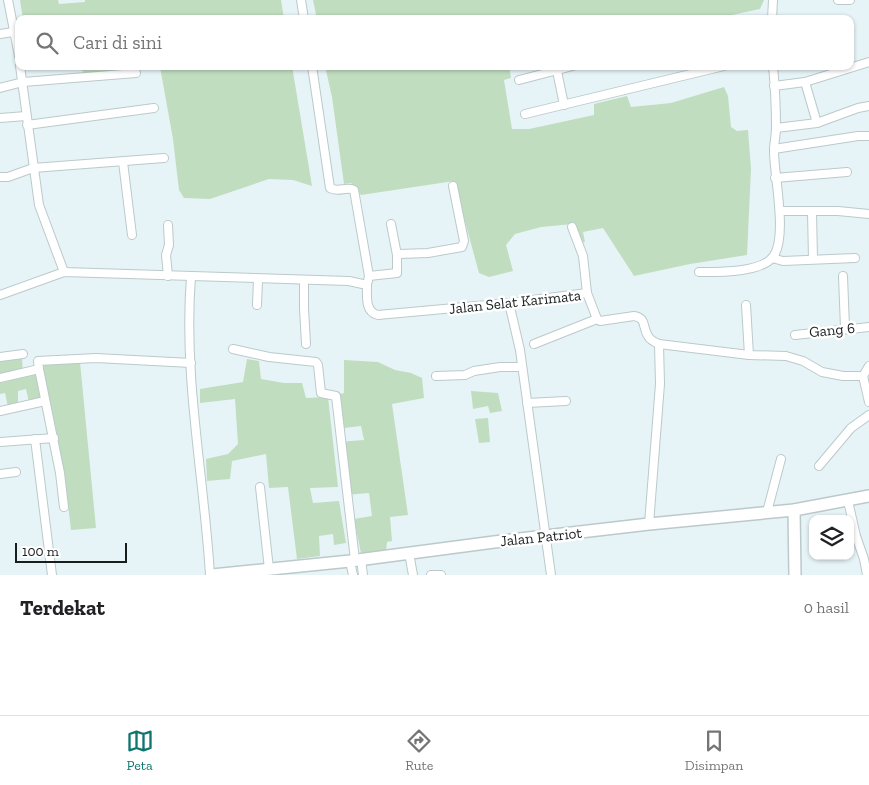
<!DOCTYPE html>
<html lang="id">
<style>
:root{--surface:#fff;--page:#f2f2f2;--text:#202124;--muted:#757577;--line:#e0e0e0;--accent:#0f766e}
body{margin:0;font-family:"Zilla Slab",serif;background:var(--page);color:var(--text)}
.controls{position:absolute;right:15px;bottom:15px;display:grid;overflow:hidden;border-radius:10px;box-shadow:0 1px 4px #0004}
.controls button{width:45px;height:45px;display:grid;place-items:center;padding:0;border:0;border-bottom:1px solid var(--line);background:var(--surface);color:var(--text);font:25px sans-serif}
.scale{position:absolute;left:15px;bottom:12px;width:112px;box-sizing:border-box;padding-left:5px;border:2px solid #181d1e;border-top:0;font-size:14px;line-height:18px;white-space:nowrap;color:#181d1e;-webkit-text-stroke:4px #fff;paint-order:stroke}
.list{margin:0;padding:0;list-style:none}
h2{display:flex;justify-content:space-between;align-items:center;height:65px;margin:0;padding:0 20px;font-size:21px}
h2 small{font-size:16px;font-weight:400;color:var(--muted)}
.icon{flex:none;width:28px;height:28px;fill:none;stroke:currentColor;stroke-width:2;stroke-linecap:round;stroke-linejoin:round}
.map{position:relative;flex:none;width:869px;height:575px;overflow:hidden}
.search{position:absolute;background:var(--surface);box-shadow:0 1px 4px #0004;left:15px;right:15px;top:15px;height:55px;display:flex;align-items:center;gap:12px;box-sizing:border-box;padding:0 18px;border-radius:10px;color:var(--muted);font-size:19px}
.sheet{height:140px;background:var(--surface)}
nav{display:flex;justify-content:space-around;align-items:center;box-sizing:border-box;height:70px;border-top:1px solid var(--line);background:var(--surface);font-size:14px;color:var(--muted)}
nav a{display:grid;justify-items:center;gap:2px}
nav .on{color:var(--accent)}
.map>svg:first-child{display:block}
.green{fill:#c0ddbf}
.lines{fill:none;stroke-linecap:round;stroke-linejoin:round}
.street-casing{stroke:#bcc9cb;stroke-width:10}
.secondary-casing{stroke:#bcc9cb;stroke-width:14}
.street{stroke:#fff;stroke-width:8}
.secondary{stroke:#fff;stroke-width:11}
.labels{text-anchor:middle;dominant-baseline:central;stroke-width:5;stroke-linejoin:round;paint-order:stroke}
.street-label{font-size:15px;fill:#181d1e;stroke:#fff}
</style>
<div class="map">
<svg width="869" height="575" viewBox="0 0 869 575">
<rect width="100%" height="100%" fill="#e7f4f7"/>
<g class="green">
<polygon points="20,0 58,0 59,4 85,2 85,0 281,0 284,19 23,19"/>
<polygon points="313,0 764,0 760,9 713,19 317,19"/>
<polygon points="75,66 292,66 312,186 293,180 269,179 210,199 184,198 179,190 173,139 160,67 135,67 87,74"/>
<polygon points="325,66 509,66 511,78 504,80 512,129 529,129 594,115 594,104 627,96 631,107 671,103 724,87 728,96 731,127 737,131 748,130 751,169 747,255 690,264 634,276 603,228 583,232 585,242 581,243 573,224 541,227 515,234 506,245 513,271 489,277 479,273 454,181 361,195 351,183 344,184 332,97"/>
<polygon points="22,358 23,373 36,373 41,400 29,402 26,389 18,391 18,405 8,407 5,393 0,394 0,382 21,377 0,375 0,361"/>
<polygon points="247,359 259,361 261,379 284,383 302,383 306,398 328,397 338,487 310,488 313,503 339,501 346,543 334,545 333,534 319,536 320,556 297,559 288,487 269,488 266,454 232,461 230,479 207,481 206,459 228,454 238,444 235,399 200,403 200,389 243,382"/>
<polygon points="344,360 378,362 395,370 411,373 422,378 424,398 392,404 408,515 390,517 392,541 387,542 386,551 361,553 354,519 372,516 369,493 345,495 338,442 364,440 361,426 336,429 333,396 344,393"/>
<path d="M 80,362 L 96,528 L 71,530 C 67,495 62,459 55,424 C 51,404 43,385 41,364 Z"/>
<polygon points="471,391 498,393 502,411 490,413 488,406 473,409"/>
<polygon points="488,418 490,442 479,443 475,419"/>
</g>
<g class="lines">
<defs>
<g id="street">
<polyline points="8,0 19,56"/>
<polyline points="301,0 304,19"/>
<polyline points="838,0 850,0"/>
<polyline points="772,19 773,0"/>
<polyline points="0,34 13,32"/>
<polyline points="20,66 39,205 64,272"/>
<path d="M 312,66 L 330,188 C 338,193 347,186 354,190 L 369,276"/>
<polyline points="557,71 564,105"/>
<polyline points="519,80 573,66"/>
<polyline points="805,82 817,123"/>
<polyline points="774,86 805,82 869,62"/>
<polyline points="0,88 23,82 136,73"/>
<polyline points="525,114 724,66"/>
<polyline points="0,118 26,116"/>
<polyline points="27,125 154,108"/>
<polyline points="776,128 817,123 858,108 869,106"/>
<polyline points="774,149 858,136 869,136"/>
<polyline points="123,162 132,235"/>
<polyline points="0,177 8,177 33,168 164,158"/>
<polyline points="775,178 847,172"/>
<polyline points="780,211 838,211 869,214"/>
<polyline points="812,212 813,259"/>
<polyline points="391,224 397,255"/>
<polyline points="168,225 169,245 166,255 168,276"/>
<polyline points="572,227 583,256 587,293"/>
<polyline points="772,258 783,261 855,258"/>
<path d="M 699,272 C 718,272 760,273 773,257 C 788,237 774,176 774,151 C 774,143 776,135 776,128 C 776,107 775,86 773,66"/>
<polyline points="843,276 845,328"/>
<path d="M 191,277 C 183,376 204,476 210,575"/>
<polyline points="304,280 304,308 306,344"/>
<polyline points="368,281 369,276 397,273 397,257 399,254 428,253 462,247 464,241 453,186"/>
<path d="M 0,295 L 64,272 L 349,281 L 367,285 C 367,297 365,312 378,315 L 509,303 L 587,293 L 597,319 L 600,321 L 634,316 C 647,318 642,327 648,336 C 650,340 654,342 659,344 L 749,355 L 786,356 L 803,361 L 822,372 L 843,376 L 863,376 L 869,402"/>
<polyline points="509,303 520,350 551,575"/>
<polyline points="257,305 258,279"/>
<polyline points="746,305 749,355"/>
<polyline points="795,335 869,327"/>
<polyline points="534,344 597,319"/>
<polyline points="233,349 269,357 316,362 318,365 321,393 336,396 355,560"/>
<polyline points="0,357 23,354"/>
<polyline points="436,376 465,375 474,371 500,367 522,367"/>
<polyline points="863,376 869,366"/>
<polyline points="0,378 39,369"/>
<polyline points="527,403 566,401"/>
<polyline points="0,411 45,401"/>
<polyline points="35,439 52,575"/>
<polyline points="0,442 54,438"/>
<polyline points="819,466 851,428 869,415"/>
<polyline points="0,474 16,472"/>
<polyline points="260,487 269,569"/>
<polyline points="848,501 856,536 864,559 867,575"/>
<polyline points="64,507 60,473 39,369 38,361 96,358 191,363"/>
<polyline points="767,512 781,459"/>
<polyline points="649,524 660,384 659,344"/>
<polyline points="409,553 413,575"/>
<polyline points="361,559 363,575"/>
<polyline points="350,561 353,575"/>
<polyline points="431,575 441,575"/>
</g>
<g id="secondary">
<polyline points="794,510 795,575"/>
<polyline points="212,575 350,561 494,542 649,524 794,510 869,496"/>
</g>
</defs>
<use href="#street" class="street-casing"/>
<use href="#secondary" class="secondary-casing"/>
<use href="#street" class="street"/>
<use href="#secondary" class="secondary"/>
</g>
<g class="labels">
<g class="street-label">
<text transform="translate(515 302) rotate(-6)">Jalan Selat Karimata</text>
<text transform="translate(832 330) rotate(-6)">Gang 6</text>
<text transform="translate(541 537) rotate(-6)">Jalan Patriot</text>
</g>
</g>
</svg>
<div class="controls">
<button><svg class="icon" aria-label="layers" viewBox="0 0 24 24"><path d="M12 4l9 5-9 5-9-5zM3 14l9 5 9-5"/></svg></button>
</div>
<div class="scale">100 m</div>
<div class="search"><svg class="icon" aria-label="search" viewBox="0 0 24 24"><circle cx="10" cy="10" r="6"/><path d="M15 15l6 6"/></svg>Cari di sini</div>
</div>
<section class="sheet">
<h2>Terdekat<small>0 hasil</small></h2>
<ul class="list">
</ul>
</section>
<nav>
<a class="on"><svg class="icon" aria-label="map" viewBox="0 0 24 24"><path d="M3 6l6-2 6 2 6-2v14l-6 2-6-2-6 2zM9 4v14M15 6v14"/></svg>Peta</a>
<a><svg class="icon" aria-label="directions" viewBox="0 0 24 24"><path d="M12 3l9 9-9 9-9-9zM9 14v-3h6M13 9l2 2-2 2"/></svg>Rute</a>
<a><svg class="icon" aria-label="saved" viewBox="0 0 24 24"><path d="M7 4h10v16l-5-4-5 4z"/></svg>Disimpan</a>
</nav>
